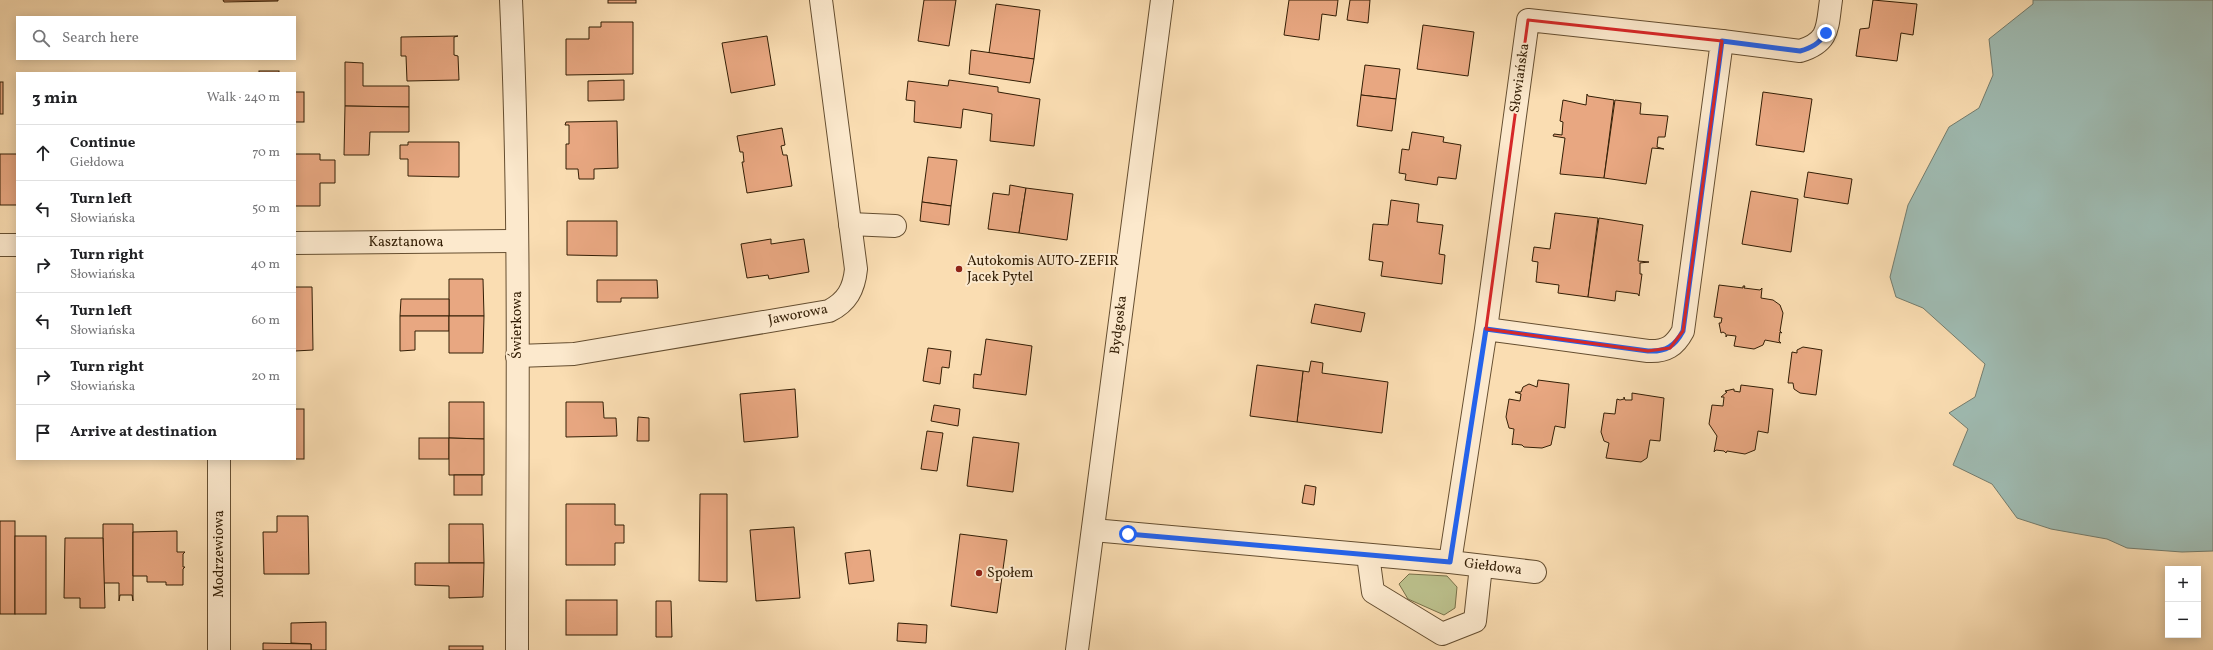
<!DOCTYPE html>
<meta charset="utf-8">
<style>
:root{--surface:#fff;--page:#f6f6f6;--text:#202124;--muted:#757577;--line:#e0e0e0}
body{margin:0;font-family:Vollkorn,serif;background:var(--page);color:var(--text)}
.controls{position:absolute;right:12px;bottom:12px;display:grid;overflow:hidden;border-radius:0px;box-shadow:0 2px 10px #0003}
.controls button{width:36px;height:36px;display:grid;place-items:center;padding:0;border:0;border-bottom:1px solid var(--line);background:var(--surface);color:var(--text);font:20px sans-serif}
.stop{position:absolute;width:12px;height:12px;margin:-9px;border:3px solid #2563eb;border-radius:50%;background:#fff}
.stop.end{background:#2563eb;border-color:#fff;box-shadow:0 1px 4px #0008}
.list{margin:0;padding:0;list-style:none}
h2{display:flex;justify-content:space-between;align-items:center;height:52px;margin:0;padding:0 16px;font-size:17px}
h2 small{font-size:13px;font-weight:400;color:var(--muted)}
.list li{display:grid;grid-template-columns:26px 1fr auto;gap:12px;align-items:center;box-sizing:border-box;height:56px;padding:0 16px;border-top:1px solid var(--line)}
.list b{display:block;font-size:15px;white-space:nowrap}
.list p{margin:0;font-size:13px;white-space:nowrap;color:var(--muted)}
.list em{font-size:13px;font-style:normal;color:var(--muted)}
.icon{flex:none;width:22px;height:22px;fill:none;stroke:currentColor;stroke-width:2;stroke-linecap:round;stroke-linejoin:round}
.map{position:relative;flex:none;width:2213px;height:650px;overflow:hidden}
.search{position:absolute;background:var(--surface);box-shadow:0 2px 10px #0003;left:16px;top:16px;width:280px;height:44px;display:flex;align-items:center;gap:10px;box-sizing:border-box;padding:0 14px;border-radius:0px;color:var(--muted);font-size:15px}
.panel{position:absolute;background:var(--surface);box-shadow:0 2px 10px #0003;left:16px;top:72px;width:280px;height:388px;border-radius:0px}
.map>svg:first-child{display:block}
.green{fill:#bcc18d;stroke:#787049}
.water{fill:#9fbbb2;stroke:#747c6d}
.building{fill:#e8a781;stroke:#331e05}
.lines{fill:none;stroke-linecap:round;stroke-linejoin:round}
.minor-casing{stroke:#654e30;stroke-width:24}
.minor{stroke:#fce9cd;stroke-width:22}
.route{stroke:#2563eb;stroke-width:5}
.marked{fill:none;stroke:#d62828;stroke-width:3;stroke-linejoin:round}
.poi-dot{fill:#8f2418;stroke:#fce9cd;stroke-width:1.5}
.labels{text-anchor:middle;dominant-baseline:central;stroke-width:4;stroke-linejoin:round;paint-order:stroke}
.street-label{font-size:14px;fill:#331e05;stroke:#fce9cd}
.poi-label{font-size:14px;fill:#331e05;stroke:#fce9cd;text-anchor:start}
</style>
<div class="map">
<svg width="2213" height="650" viewBox="0 0 2213 650">
<rect width="100%" height="100%" fill="#faddb2"/>
<filter id="stains"><feTurbulence type="fractalNoise" baseFrequency=".005" numOctaves="4"/><feColorMatrix values="0 0 0 0 .2 0 0 0 0 .09 0 0 0 0 .02 0 0 0 .5 -.17"/></filter>
<radialGradient id="worn" r=".72"><stop offset=".6" stop-color="#630" stop-opacity="0"/><stop offset="1" stop-color="#630" stop-opacity=".3"/></radialGradient>
<polygon class="green" points="1409,574 1447,576 1457,587 1455,608 1444,615 1408,599 1399,584"/>
<polygon class="water" points="2033,0 2213,0 2213,551 2182,552 2127,548 2107,539 2051,529 2017,518 1992,484 1953,465 1968,429 1949,413 1975,397 1985,364 1923,308 1896,297 1890,277 1908,205 1949,127 1979,108 1993,75 1989,39 2033,4"/>
<g class="building">
<polygon points="223,0 278,0 278,1 224,2"/>
<rect x="608" y="0" width="28" height="3"/>
<polygon points="924,0 956,0 949,46 918,41"/>
<polygon points="1289,0 1338,0 1336,16 1322,14 1319,40 1284,35"/>
<polygon points="1350,0 1370,0 1368,23 1347,20"/>
<polygon points="1873,0 1917,4 1913,35 1901,33 1897,61 1856,56 1860,29 1869,28"/>
<polygon points="996,4 1040,10 1034,59 989,53"/>
<polygon points="601,22 633,22 633,74 566,75 566,39 589,39 589,27 601,27"/>
<polygon points="1423,25 1474,32 1468,76 1417,69"/>
<polygon points="458,36 454,37 454,55 458,56 459,80 407,81 406,56 401,56 401,37"/>
<polygon points="767,36 775,85 731,93 722,43"/>
<polygon points="971,50 1034,59 1030,83 969,74"/>
<polygon points="345,62 363,63 363,86 409,86 409,107 345,106"/>
<polygon points="1365,65 1400,69 1396,99 1361,95"/>
<rect x="259" y="71" width="20" height="2"/>
<polygon points="624,80 624,100 588,101 588,81"/>
<polygon points="949,80 998,87 998,92 1040,99 1034,146 990,141 992,114 963,109 961,128 914,122 915,101 906,100 908,81 948,86"/>
<rect x="0" y="82" width="3" height="32"/>
<rect x="295" y="92" width="9" height="30"/>
<polygon points="1763,92 1812,99 1804,152 1756,145"/>
<polygon points="1587,94 1588,96 1614,100 1604,178 1560,174 1565,138 1553,136 1554,134 1562,135 1563,122 1560,121 1563,100 1586,105"/>
<polygon points="1361,95 1396,99 1392,131 1357,126"/>
<polygon points="1615,100 1641,103 1640,114 1668,116 1665,137 1658,137 1657,147 1664,149 1652,148 1646,184 1604,178"/>
<polygon points="345,106 409,107 409,132 370,132 369,155 344,155"/>
<polygon points="617,121 618,168 594,169 594,179 579,179 578,169 566,169 566,144 569,144 569,125 565,125 566,122"/>
<polygon points="782,128 785,145 781,146 783,155 787,155 792,186 747,193 742,162 744,162 743,152 740,152 737,136"/>
<polygon points="1412,132 1444,137 1443,142 1461,145 1456,179 1438,177 1437,185 1405,180 1406,174 1399,173 1402,149 1409,150"/>
<polygon points="408,142 459,142 459,177 408,176 408,159 400,159 400,145 408,145"/>
<rect x="0" y="154" width="17" height="51"/>
<polygon points="295,154 320,154 320,160 335,160 335,183 320,183 320,206 295,206"/>
<polygon points="928,157 957,160 951,206 922,202"/>
<polygon points="1808,172 1852,179 1848,204 1804,197"/>
<polygon points="1010,185 1026,188 1019,233 988,229 993,193 1009,195"/>
<polygon points="1026,188 1073,194 1067,240 1019,233"/>
<polygon points="1751,191 1798,199 1791,252 1742,244"/>
<polygon points="1391,200 1419,204 1417,222 1443,225 1439,254 1445,255 1442,284 1381,276 1383,262 1369,260 1373,224 1388,225"/>
<polygon points="922,202 951,206 949,225 920,221"/>
<polygon points="1555,213 1598,218 1588,297 1558,293 1559,285 1536,282 1538,262 1532,261 1534,247 1550,249"/>
<polygon points="1599,218 1643,225 1638,261 1649,262 1640,263 1640,274 1642,274 1639,296 1638,294 1616,291 1615,301 1588,297"/>
<polygon points="567,221 617,221 617,256 567,255"/>
<polygon points="771,239 771,244 804,239 809,272 769,279 768,275 747,278 741,244"/>
<polygon points="449,279 483,279 484,316 449,316"/>
<polygon points="597,280 657,280 658,298 621,298 621,302 597,302"/>
<polygon points="1719,285 1743,288 1743,286 1745,286 1744,288 1760,290 1762,288 1761,298 1773,300 1780,305 1783,313 1780,331 1782,333 1780,332 1779,341 1781,343 1765,340 1763,345 1754,349 1734,346 1736,336 1727,335 1726,337 1726,334 1723,332 1721,333 1719,323 1721,323 1722,318 1714,317"/>
<polygon points="295,287 312,287 313,350 295,351"/>
<polygon points="401,299 449,299 449,316 400,316"/>
<polygon points="1315,304 1365,313 1361,332 1311,323"/>
<polygon points="400,316 449,316 449,331 415,331 415,350 400,351"/>
<polygon points="449,316 484,316 483,353 449,353"/>
<polygon points="986,339 1032,346 1026,395 973,388 974,374 981,375"/>
<polygon points="1803,347 1822,350 1816,395 1800,393 1794,389 1793,383 1788,383 1792,352 1797,353 1797,350"/>
<polygon points="928,348 951,351 949,368 942,367 940,384 923,381"/>
<polygon points="1311,361 1323,363 1322,373 1388,382 1382,433 1297,422 1303,371 1309,372"/>
<polygon points="1257,365 1303,371 1297,422 1250,416"/>
<polygon points="1538,380 1569,384 1565,428 1555,426 1551,445 1542,448 1524,447 1522,445 1513,444 1512,445 1514,429 1509,428 1506,417 1509,399 1520,401 1521,394 1515,392 1521,392 1523,387 1529,384 1537,387"/>
<polygon points="1741,385 1773,389 1768,433 1758,431 1755,450 1745,454 1727,451 1726,453 1724,451 1716,450 1714,452 1717,436 1709,424 1712,405 1723,406 1724,397 1721,397 1727,392 1725,391 1734,389 1734,391 1740,392"/>
<polygon points="795,389 798,437 744,442 740,394"/>
<polygon points="1632,393 1664,398 1660,441 1650,440 1647,458 1641,462 1606,458 1609,443 1604,441 1601,432 1604,413 1615,414 1617,399 1620,400 1624,399 1624,397 1625,400 1632,400"/>
<polygon points="449,402 484,402 484,439 449,438"/>
<polygon points="566,402 603,402 604,418 616,418 617,436 566,437"/>
<polygon points="934,405 960,409 958,426 931,421"/>
<rect x="295" y="409" width="9" height="50"/>
<polygon points="638,417 649,418 649,441 637,441"/>
<polygon points="927,431 943,433 937,471 921,469"/>
<polygon points="973,437 1019,443 1013,492 967,486"/>
<rect x="419" y="438" width="30" height="21"/>
<polygon points="449,438 484,439 484,475 449,475"/>
<rect x="454" y="475" width="28" height="20"/>
<polygon points="1305,485 1316,487 1314,505 1302,503"/>
<polygon points="700,494 727,494 727,582 699,581"/>
<polygon points="566,504 615,504 615,525 624,525 624,543 615,543 615,565 566,565"/>
<polygon points="277,516 308,516 309,574 264,574 263,532 277,532"/>
<rect x="0" y="521" width="15" height="93"/>
<polygon points="103,524 133,524 133,601 132,595 120,595 119,601 119,583 103,583"/>
<polygon points="449,524 483,524 484,563 449,563"/>
<polygon points="794,527 800,598 756,601 750,530"/>
<polygon points="177,531 177,552 185,552 183,554 183,567 185,567 183,569 183,585 166,585 166,582 147,582 147,576 133,576 133,532"/>
<polygon points="960,534 1007,540 997,613 951,606"/>
<rect x="15" y="536" width="31" height="78"/>
<polygon points="65,538 103,538 105,608 80,608 80,598 64,598"/>
<polygon points="870,550 874,581 849,584 845,553"/>
<polygon points="415,563 484,563 483,597 449,598 449,586 415,585"/>
<rect x="566" y="600" width="51" height="35"/>
<polygon points="656,601 671,601 672,637 656,637"/>
<polygon points="326,622 326,650 311,650 311,644 291,643 291,623"/>
<polygon points="898,623 927,625 926,643 897,641"/>
<polygon points="263,643 311,644 311,650 263,650"/>
<rect x="449" y="646" width="34" height="4"/>
</g>
<g class="lines">
<defs>
<g id="minor">
<path d="M 511,0 C 521,216 517,433 517,650"/>
<path d="M 1722,41 L 1800,51 C 1830,42 1827,27 1831,0"/>
<polyline points="850,224 895,226"/>
<polyline points="295,243 517,241"/>
<polyline points="0,245 17,245"/>
<path d="M 517,356 L 574,354 L 829,311 C 847,302 854,289 856,269 L 821,0"/>
<polyline points="1093,530 1450,562 1535,572"/>
<polyline points="1368,555 1373,592 1442,634 1475,621 1481,566"/>
<path d="M 1450,562 L 1486,329 L 1528,20 L 1722,41 L 1683,331 C 1675,346 1666,352 1648,351 L 1486,329"/>
<polyline points="219,650 219,459"/>
<polyline points="1077,650 1162,0"/>
</g>
</defs>
<use href="#minor" class="minor-casing"/>
<use href="#minor" class="minor"/>
</g>
<g class="lines">
<path class="route" d="M 1128,534 L 1450,562 L 1486,329 L 1648,351 C 1666,352 1675,346 1683,331 L 1722,41 L 1800,51 C 1811,48 1819,44 1826,33"/>
</g>
<path class="marked" d="M 1528,20 L 1722,41 L 1683,331 L 1670,348 L 1648,351 L 1486,329 Z"/>
<g class="poi-dot">
<circle cx="959" cy="269" r="4"/>
<circle cx="979" cy="573" r="4"/>
</g>
<g class="labels">
<g class="street-label">
<text transform="translate(1520 78) rotate(-82)">Słowiańska</text>
<text x="406" y="242">Kasztanowa</text>
<text transform="translate(798 315) rotate(-11)">Jaworowa</text>
<text transform="translate(517 325) rotate(-90)">Świerkowa</text>
<text transform="translate(1119 325) rotate(-83)">Bydgoska</text>
<text transform="translate(219 554) rotate(-90)">Modrzewiowa</text>
<text transform="translate(1493 567) rotate(7)">Giełdowa</text>
</g>
<g class="poi-label">
<text x="967" y="261">Autokomis AUTO-ZEFIR<tspan x="967" dy="16">Jacek Pytel</tspan></text>
<text x="987" y="573">Społem</text>
</g>
</g>
<rect width="100%" height="100%" filter="url(#stains)"/>
<rect width="100%" height="100%" fill="url(#worn)"/>
</svg>
<div class="controls">
<button>+</button>
<button>−</button>
</div>
<div class="stop" style="left:1128px;top:534px"></div>
<div class="stop end" style="left:1826px;top:33px"></div>
<div class="search"><svg class="icon" aria-label="search" viewBox="0 0 24 24"><circle cx="10" cy="10" r="6"/><path d="M15 15l6 6"/></svg>Search here</div>
<section class="panel">
<h2>3 min<small>Walk · 240 m</small></h2>
<ul class="list">
<li><svg class="icon" aria-label="ahead" viewBox="0 0 24 24"><path d="M12 20V5M6 11l6-6 6 6"/></svg><div><b>Continue</b><p>Giełdowa</p></div><em>70 m</em></li>
<li><svg class="icon" aria-label="left" viewBox="0 0 24 24"><path d="M17 20v-9H6M10 6l-5 5 5 5"/></svg><div><b>Turn left</b><p>Słowiańska</p></div><em>50 m</em></li>
<li><svg class="icon" aria-label="right" viewBox="0 0 24 24"><path d="M7 20v-9h11M14 6l5 5-5 5"/></svg><div><b>Turn right</b><p>Słowiańska</p></div><em>40 m</em></li>
<li><svg class="icon" aria-label="left" viewBox="0 0 24 24"><path d="M17 20v-9H6M10 6l-5 5 5 5"/></svg><div><b>Turn left</b><p>Słowiańska</p></div><em>60 m</em></li>
<li><svg class="icon" aria-label="right" viewBox="0 0 24 24"><path d="M7 20v-9h11M14 6l5 5-5 5"/></svg><div><b>Turn right</b><p>Słowiańska</p></div><em>20 m</em></li>
<li><svg class="icon" aria-label="arrive" viewBox="0 0 24 24"><path d="M6 21V4h12l-3 4 3 4H6"/></svg><div><b>Arrive at destination</b></div></li>
</ul>
</section>
</div>
